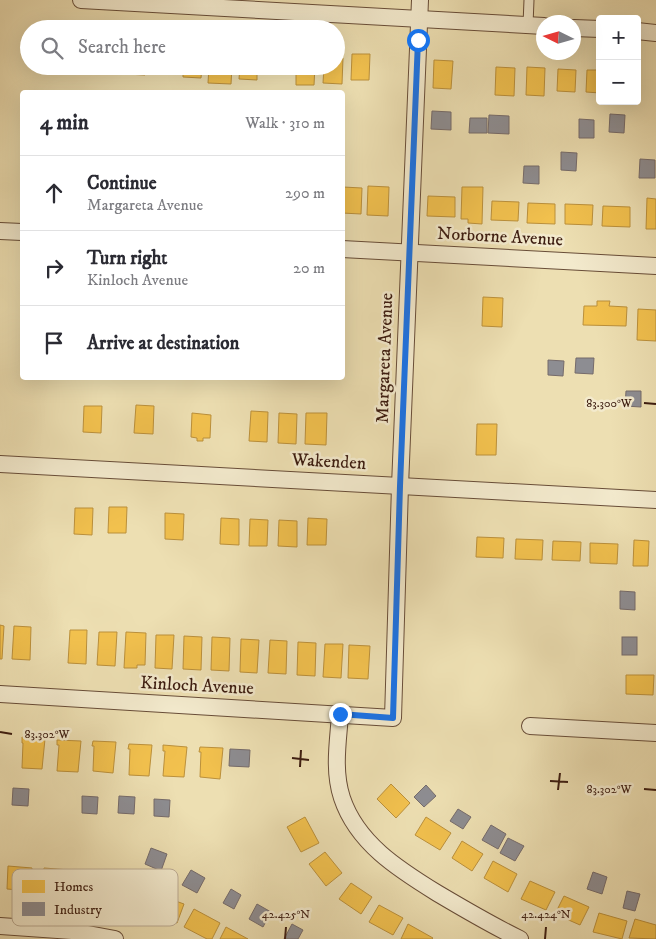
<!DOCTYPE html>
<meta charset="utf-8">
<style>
:root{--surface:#fff;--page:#f7f7f7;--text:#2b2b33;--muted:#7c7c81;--line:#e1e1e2}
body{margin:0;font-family:"IM FELL DW Pica",serif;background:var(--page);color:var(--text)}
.controls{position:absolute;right:15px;top:15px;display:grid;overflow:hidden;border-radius:5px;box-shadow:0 5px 20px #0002}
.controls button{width:45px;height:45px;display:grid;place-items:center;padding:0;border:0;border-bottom:1px solid var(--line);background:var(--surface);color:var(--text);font:25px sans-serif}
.compass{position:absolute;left:536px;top:15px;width:45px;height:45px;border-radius:50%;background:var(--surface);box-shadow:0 5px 20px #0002;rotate:275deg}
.stop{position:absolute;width:15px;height:15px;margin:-11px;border:4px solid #1a73e8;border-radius:50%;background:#fff}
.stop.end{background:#1a73e8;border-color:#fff;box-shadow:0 1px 5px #0008}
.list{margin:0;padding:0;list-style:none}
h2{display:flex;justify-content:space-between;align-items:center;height:65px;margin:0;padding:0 20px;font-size:21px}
h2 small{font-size:16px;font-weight:400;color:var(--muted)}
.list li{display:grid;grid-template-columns:32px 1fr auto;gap:15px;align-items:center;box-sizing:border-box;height:75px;padding:0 20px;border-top:1px solid var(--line)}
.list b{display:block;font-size:19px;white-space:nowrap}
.list p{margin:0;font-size:16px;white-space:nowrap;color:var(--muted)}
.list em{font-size:16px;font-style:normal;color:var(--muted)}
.icon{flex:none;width:28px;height:28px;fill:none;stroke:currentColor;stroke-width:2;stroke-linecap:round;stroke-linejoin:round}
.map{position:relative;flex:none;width:656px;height:939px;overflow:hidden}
.search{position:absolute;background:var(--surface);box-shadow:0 5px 20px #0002;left:20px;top:20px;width:325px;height:55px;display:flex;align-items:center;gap:12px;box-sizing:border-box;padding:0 18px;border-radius:28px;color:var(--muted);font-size:19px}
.panel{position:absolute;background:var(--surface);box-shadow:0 5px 20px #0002;left:20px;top:90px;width:325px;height:290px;border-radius:5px}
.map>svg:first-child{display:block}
.homes{fill:#f2c14e;stroke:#bb903b}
.industry{fill:#8d8d92;stroke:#756b6b}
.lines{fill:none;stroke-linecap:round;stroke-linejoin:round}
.service-casing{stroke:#684d38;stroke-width:11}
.minor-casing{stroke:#684d38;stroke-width:18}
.service{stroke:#f3eacd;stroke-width:9}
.minor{stroke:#f3eacd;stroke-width:16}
.route{stroke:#1a73e8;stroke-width:6}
.ticks{fill:none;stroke:#3c1c10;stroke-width:2}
.labels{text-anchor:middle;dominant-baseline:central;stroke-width:5;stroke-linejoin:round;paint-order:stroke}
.street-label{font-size:18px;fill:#3c1c10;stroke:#f3eacd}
.key{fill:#f3eacd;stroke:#bcac94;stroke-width:1}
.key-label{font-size:14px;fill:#3c1c10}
.ticks-label{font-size:12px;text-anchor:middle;fill:#3c1c10;stroke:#f3eacd;stroke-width:5;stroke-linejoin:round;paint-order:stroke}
</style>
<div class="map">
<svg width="656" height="939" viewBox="0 0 656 939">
<rect width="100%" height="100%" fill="#eddfb2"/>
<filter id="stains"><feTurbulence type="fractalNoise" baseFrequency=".004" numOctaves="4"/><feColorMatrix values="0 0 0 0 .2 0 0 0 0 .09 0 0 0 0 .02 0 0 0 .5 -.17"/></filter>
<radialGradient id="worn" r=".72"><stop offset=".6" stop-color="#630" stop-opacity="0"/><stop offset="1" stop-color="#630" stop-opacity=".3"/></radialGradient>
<g class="homes">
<polygon points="352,54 370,54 369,80 351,80"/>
<polygon points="336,57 343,58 342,84 323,83 324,66 336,66"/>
<polygon points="434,60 453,61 451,89 433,88"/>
<polygon points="127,66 145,66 145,75 126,74"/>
<polygon points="183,66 202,66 201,78 183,77"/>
<polygon points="209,66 232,66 231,84 208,83"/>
<polygon points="240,66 257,66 257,80 239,79"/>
<polygon points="296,66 315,66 314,85 296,85"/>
<polygon points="496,67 515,68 514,96 495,95"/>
<polygon points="527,67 545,68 544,96 526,95"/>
<polygon points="558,69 576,70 575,92 557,91"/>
<polygon points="587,70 600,70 600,93 586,92"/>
<polygon points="368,186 389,187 388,216 367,215"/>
<polygon points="343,187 362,188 361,214 342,213"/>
<polygon points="462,187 483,187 482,224 468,223 468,219 461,219"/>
<polygon points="428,196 455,197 455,217 427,216"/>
<polygon points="647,198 656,199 656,229 646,229"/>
<polygon points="492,201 519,202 518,221 491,220"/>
<polygon points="528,203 555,204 555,224 527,223"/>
<polygon points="565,204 593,205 592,225 565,224"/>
<polygon points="603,206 630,207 630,227 602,226"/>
<polygon points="483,297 503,298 502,327 482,326"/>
<polygon points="597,301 610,301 609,306 627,307 626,326 583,325 584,306 597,306"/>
<polygon points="638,309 656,310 656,341 637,340"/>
<polygon points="136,405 154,406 153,434 134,433"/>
<polygon points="84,406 102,406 101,433 83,432"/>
<polygon points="251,411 268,412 267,442 249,441"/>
<polygon points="192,413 211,415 210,438 203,438 203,441 197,441 197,438 191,437"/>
<polygon points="279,413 297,414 296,444 278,443"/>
<polygon points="306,413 327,413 326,445 305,444"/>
<polygon points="477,424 497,424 496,455 476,455"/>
<polygon points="109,507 127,507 126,533 108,533"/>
<polygon points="75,508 93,508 92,535 74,534"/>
<polygon points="165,513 184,514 183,540 165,539"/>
<polygon points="221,518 239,519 239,545 220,544"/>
<polygon points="308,518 327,519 326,545 307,545"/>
<polygon points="250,519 268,520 267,546 249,546"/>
<polygon points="279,520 297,521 297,547 278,546"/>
<polygon points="477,537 504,538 503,558 476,557"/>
<polygon points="516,539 543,540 542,560 515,559"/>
<polygon points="634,540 649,541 648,566 633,566"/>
<polygon points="553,541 581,542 580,561 552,560"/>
<polygon points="590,543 618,544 617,564 590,563"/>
<polygon points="0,625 4,626 2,659 0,659"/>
<polygon points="14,626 31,627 30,660 12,659"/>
<polygon points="70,630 87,630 86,664 68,663"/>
<polygon points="99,632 117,632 115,666 97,665"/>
<polygon points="126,632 146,633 145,665 137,665 137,668 124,668"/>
<polygon points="156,635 174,635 172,669 155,668"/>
<polygon points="184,636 202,637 201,670 183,669"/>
<polygon points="212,637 230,638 229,671 211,670"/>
<polygon points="241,639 259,640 257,673 240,672"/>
<polygon points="270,640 287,641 286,674 268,673"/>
<polygon points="298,642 316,643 315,676 297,675"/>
<polygon points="325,644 343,644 341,678 323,677"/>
<polygon points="349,645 370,646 368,679 348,678"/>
<polygon points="626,675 654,675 653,695 626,694"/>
<polygon points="22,737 45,739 42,769 22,768 23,743 22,743"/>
<polygon points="57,740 81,741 78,772 57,771 59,745 57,745"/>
<polygon points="93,741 116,742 113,773 93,771 94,746 92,746"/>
<polygon points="129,744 152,745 149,776 129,775 130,749 128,749"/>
<polygon points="163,745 187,747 184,777 163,776 165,751 163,751"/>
<polygon points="200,747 223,748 220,779 200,777 201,752 199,752"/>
<polygon points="391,784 410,803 396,818 377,799"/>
<polygon points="305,817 319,843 301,852 287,827"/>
<polygon points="426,817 451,833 440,850 415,835"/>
<polygon points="462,841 483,854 472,871 452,858"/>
<polygon points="325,852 342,873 326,886 309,864"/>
<polygon points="493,861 517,874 508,892 484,878"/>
<polygon points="8,866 32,868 31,891 7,889"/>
<polygon points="44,868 70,870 68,894 51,892 51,890 42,890"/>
<polygon points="530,881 555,892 546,910 521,899"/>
<polygon points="351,883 372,897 361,914 339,899"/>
<polygon points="156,894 184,904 177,923 149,913"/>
<polygon points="564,896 589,907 580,925 555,914"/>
<polygon points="379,905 403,918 393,935 369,922"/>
<polygon points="194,909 220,923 212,939 207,939 184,927"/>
<polygon points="599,913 627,921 622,939 593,932"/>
<polygon points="635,919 656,925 656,939 629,938"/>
<polygon points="408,924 433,938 432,939 401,939"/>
<polygon points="226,927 248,939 220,939"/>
</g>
<g class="industry">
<polygon points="432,111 451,112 451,130 431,129"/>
<polygon points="610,114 625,115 624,133 609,132"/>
<polygon points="489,115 509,116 509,134 488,133"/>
<polygon points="470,118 487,118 487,133 469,133"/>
<polygon points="579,119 594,120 594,138 579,138"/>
<polygon points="561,152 577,153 576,171 561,170"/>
<polygon points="640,159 655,160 655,178 639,178"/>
<polygon points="524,166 539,166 539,184 523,183"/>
<polygon points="576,358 594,358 593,374 575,373"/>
<polygon points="548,360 564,361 563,376 548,375"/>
<polygon points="626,391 641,391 641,407 625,406"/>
<polygon points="620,591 635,592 635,610 620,609"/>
<rect x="622" y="637" width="15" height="18"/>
<polygon points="230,749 250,750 249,767 229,766"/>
<polygon points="426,785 436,796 424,807 414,797"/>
<polygon points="13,788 29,789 28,806 12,805"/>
<polygon points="82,796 98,797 97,814 82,813"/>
<polygon points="119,796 135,797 134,814 118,813"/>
<polygon points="154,799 170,800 169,817 154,816"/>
<polygon points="458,809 471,817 463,829 450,821"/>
<polygon points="491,825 506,834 498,849 482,840"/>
<polygon points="508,838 524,846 515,861 500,853"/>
<polygon points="151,848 167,854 161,871 145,864"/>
<polygon points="191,870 205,878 197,893 182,885"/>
<polygon points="593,872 607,877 602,894 587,889"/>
<polygon points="231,889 241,895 234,909 223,903"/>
<polygon points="627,891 640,894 635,911 623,908"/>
<polygon points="257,904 271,912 263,927 249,919"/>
<polygon points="292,924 303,930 298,939 284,939"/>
</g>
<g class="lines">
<defs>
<polyline id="service" points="528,25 529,0"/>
<g id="minor">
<polyline points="81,0 544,26"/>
<polyline points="574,28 600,29"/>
<polyline points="637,31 656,33"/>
<polyline points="0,231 22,232"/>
<polyline points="342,249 656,266"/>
<polyline points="0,464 656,500"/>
<polyline points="0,694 393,718 400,486 420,0"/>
<path d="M 340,715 C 338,742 333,771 342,798 C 357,843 398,869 437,893 C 464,909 491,925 520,939"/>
<polyline points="530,726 656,733"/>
<polyline points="0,926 72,931 115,939"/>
</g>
</defs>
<use href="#service" class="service-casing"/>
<use href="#minor" class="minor-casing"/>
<use href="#service" class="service"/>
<use href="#minor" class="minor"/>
</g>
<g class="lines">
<polyline class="route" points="340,714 393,718 400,486 418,40"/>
</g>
<path class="ticks" d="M 644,403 L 656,404M 0,732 L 12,734M 292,758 L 309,760M 300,767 L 301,750M 550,781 L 568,782M 644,789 L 656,790M 558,790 L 560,773M 285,939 L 286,927M 545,939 L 546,927"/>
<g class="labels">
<g class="street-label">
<text transform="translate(500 237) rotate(3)">Norborne Avenue</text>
<text transform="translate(385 358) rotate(-88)">Margareta Avenue</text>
<text transform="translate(329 462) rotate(3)">Wakenden</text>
<text transform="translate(197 686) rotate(3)">Kinloch Avenue</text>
</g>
</g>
<rect x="12" y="869" width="166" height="57" rx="8" class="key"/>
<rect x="22" y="880" width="23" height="13" fill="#f2c14e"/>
<rect x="22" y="902" width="23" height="14" fill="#8d8d92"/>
<g class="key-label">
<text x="54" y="891">Homes</text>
<text x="54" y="914">Industry</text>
</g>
<g class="ticks-label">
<text x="609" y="407">83.300°W</text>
<text x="47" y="738">83.302°W</text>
<text x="609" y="793">83.302°W</text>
<text x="286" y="918">42.425°N</text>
<text x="546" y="918">42.424°N</text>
</g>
<rect width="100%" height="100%" filter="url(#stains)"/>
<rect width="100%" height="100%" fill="url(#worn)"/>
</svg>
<div class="controls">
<button>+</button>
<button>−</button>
</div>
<svg class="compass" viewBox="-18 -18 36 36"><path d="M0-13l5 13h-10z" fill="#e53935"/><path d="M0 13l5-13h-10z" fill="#7c7c81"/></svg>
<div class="stop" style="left:418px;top:40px"></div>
<div class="stop end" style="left:340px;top:714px"></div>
<div class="search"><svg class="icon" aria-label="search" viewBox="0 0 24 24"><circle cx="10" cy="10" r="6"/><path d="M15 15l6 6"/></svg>Search here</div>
<section class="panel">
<h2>4 min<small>Walk · 310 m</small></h2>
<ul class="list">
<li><svg class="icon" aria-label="ahead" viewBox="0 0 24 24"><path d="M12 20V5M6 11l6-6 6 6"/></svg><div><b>Continue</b><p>Margareta Avenue</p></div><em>290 m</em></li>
<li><svg class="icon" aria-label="right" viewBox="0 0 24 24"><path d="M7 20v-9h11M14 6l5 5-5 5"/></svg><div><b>Turn right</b><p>Kinloch Avenue</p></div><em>20 m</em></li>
<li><svg class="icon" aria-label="arrive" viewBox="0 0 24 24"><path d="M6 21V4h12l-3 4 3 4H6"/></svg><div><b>Arrive at destination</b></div></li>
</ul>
</section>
</div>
